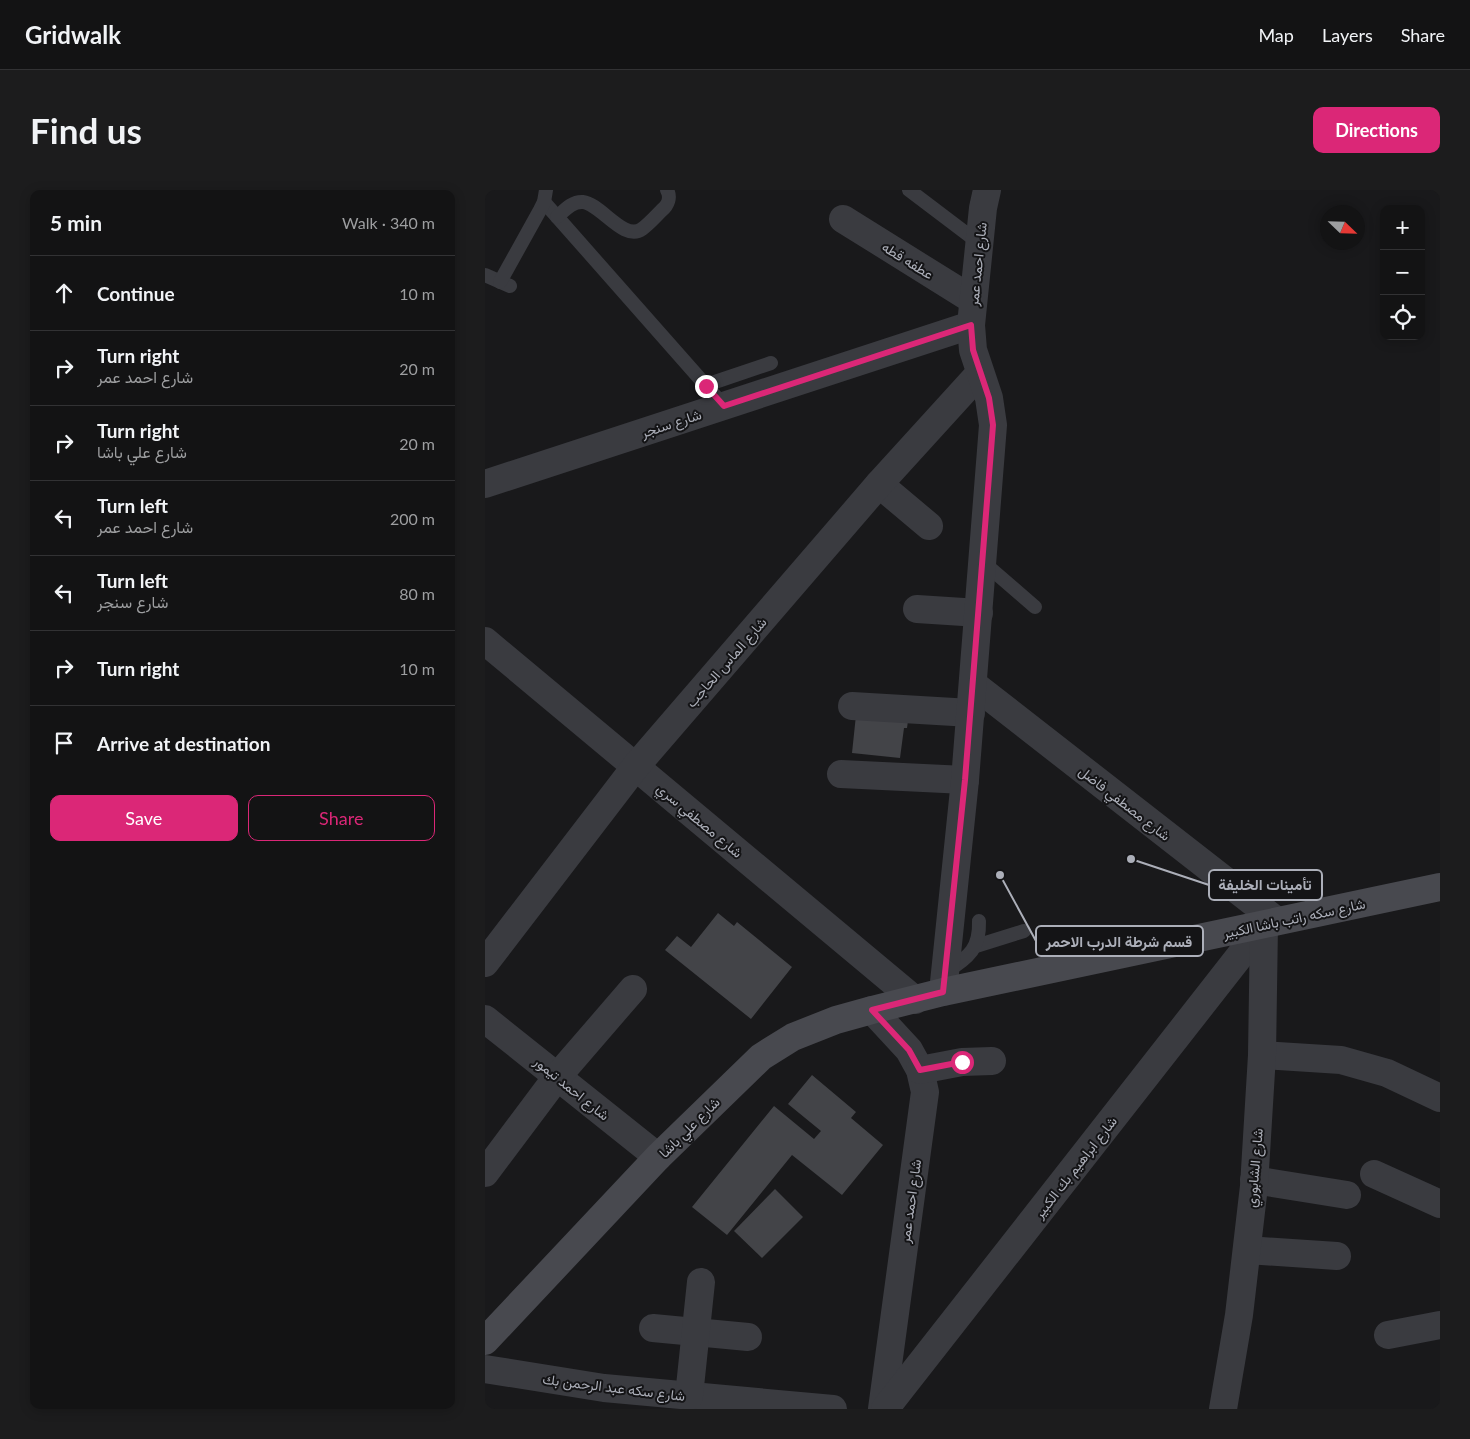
<!DOCTYPE html>
<meta charset="utf-8">
<style>
:root{--surface:#131314;--page:#1c1c1d;--text:#f1f3f6;--muted:#9d9ea0;--line:#323234;--accent:#db2777}
body{margin:0;font-family:Lato,Vazirmatn,sans-serif;background:var(--page);color:var(--text)}
.controls{position:absolute;right:15px;top:15px;display:grid;overflow:hidden;border-radius:10px;box-shadow:0 2px 12px #0003}
.controls button{width:45px;height:45px;display:grid;place-items:center;padding:0;border:0;border-bottom:1px solid var(--line);background:var(--surface);color:var(--text);font:25px sans-serif}
.compass{position:absolute;left:835px;top:15px;width:45px;height:45px;border-radius:50%;background:var(--surface);box-shadow:0 2px 12px #0003;rotate:113deg}
.stop{position:absolute;width:15px;height:15px;margin:-11px;border:4px solid #db2777;border-radius:50%;background:#fff}
.stop.end{background:#db2777;border-color:#fff;box-shadow:0 1px 5px #0008}
.list{margin:0;padding:0;list-style:none}
h2{display:flex;justify-content:space-between;align-items:center;height:65px;margin:0;padding:0 20px;font-size:21px}
h2 small{font-size:16px;font-weight:400;color:var(--muted)}
.list li{display:grid;grid-template-columns:32px 1fr auto;gap:15px;align-items:center;box-sizing:border-box;height:75px;padding:0 20px;border-top:1px solid var(--line)}
.list b{display:block;font-size:19px;white-space:nowrap}
.list p{margin:0;font-size:16px;white-space:nowrap;color:var(--muted)}
.list em{font-size:16px;font-style:normal;color:var(--muted)}
.actions{display:flex;gap:10px;padding:15px 20px}
.actions a{flex:1;padding:11px 0;border:1px solid var(--accent);border-radius:10px;text-align:center;font-size:18px;color:var(--accent)}
.actions .main{background:var(--accent);color:#fff}
.icon{flex:none;width:28px;height:28px;fill:none;stroke:currentColor;stroke-width:2;stroke-linecap:round;stroke-linejoin:round}
.map{position:relative;flex:none;width:955px;height:1219px;overflow:hidden;border-radius:10px}
header{display:flex;align-items:center;gap:30px;box-sizing:border-box;height:70px;padding:0 25px;background:var(--surface);border-bottom:1px solid var(--line)}
header strong{font-size:24px}
nav{display:flex;gap:28px;margin-inline-start:auto;font-size:18px}
.intro{display:flex;align-items:center;justify-content:space-between;box-sizing:border-box;height:120px;padding:0 30px}
h1{margin:0;font-size:35px}
.button{padding:12px 22px;border-radius:10px;background:var(--accent);color:#fff;font-size:18px;font-weight:700}
main{display:flex;gap:30px;padding:0 30px}
aside{flex:1;background:var(--surface);border-radius:10px;box-shadow:0 2px 12px #0003}
.map>svg:first-child{display:block}
.building{fill:#434448}
.lines{fill:none;stroke-linecap:round;stroke-linejoin:round}
.service{stroke:#3a3b40;stroke-width:14}
.minor{stroke:#3a3b40;stroke-width:28}
.secondary{stroke:#48494f;stroke-width:28}
.route{stroke:#db2777;stroke-width:6}
.labels{text-anchor:middle;dominant-baseline:central;stroke-width:4;stroke-linejoin:round;paint-order:stroke}
.street-label{font-size:14px;fill:#acafb9;stroke:#141416}
.leader{fill:none;stroke:#acafb9;stroke-width:2}
.callout-dot{fill:#acafb9;stroke:#141416;stroke-width:2}
.callout{fill:#141416;stroke:#acafb9;stroke-width:2}
.callout-label{font-size:15px;text-anchor:middle;font-weight:bold;fill:#acafb9}
</style>
<header>
<strong>Gridwalk</strong>
<nav><a>Map</a><a>Layers</a><a>Share</a></nav>
</header>
<div class="intro"><h1>Find us</h1><a class="button">Directions</a></div>
<main>
<aside>
<h2>5 min<small>Walk · 340 m</small></h2>
<ul class="list">
<li><svg class="icon" aria-label="ahead" viewBox="0 0 24 24"><path d="M12 20V5M6 11l6-6 6 6"/></svg><div><b>Continue</b></div><em>10 m</em></li>
<li><svg class="icon" aria-label="right" viewBox="0 0 24 24"><path d="M7 20v-9h11M14 6l5 5-5 5"/></svg><div><b>Turn right</b><p>شارع احمد عمر</p></div><em>20 m</em></li>
<li><svg class="icon" aria-label="right" viewBox="0 0 24 24"><path d="M7 20v-9h11M14 6l5 5-5 5"/></svg><div><b>Turn right</b><p>شارع علي باشا</p></div><em>20 m</em></li>
<li><svg class="icon" aria-label="left" viewBox="0 0 24 24"><path d="M17 20v-9H6M10 6l-5 5 5 5"/></svg><div><b>Turn left</b><p>شارع احمد عمر</p></div><em>200 m</em></li>
<li><svg class="icon" aria-label="left" viewBox="0 0 24 24"><path d="M17 20v-9H6M10 6l-5 5 5 5"/></svg><div><b>Turn left</b><p>شارع سنجر</p></div><em>80 m</em></li>
<li><svg class="icon" aria-label="right" viewBox="0 0 24 24"><path d="M7 20v-9h11M14 6l5 5-5 5"/></svg><div><b>Turn right</b></div><em>10 m</em></li>
<li><svg class="icon" aria-label="arrive" viewBox="0 0 24 24"><path d="M6 21V4h12l-3 4 3 4H6"/></svg><div><b>Arrive at destination</b></div></li>
</ul>
<div class="actions"><a class="main">Save</a><a>Share</a></div>
</aside>
<div class="map">
<svg width="955" height="1219" viewBox="0 0 955 1219">
<rect width="100%" height="100%" fill="#19191b"/>
<g class="building">
<polygon points="425,517 422,538 419,538 415,568 367,563 371,525"/>
<polygon points="233,723 249,736 252,732 307,777 266,829 180,760 192,746 206,757"/>
<polygon points="327,885 371,922 366,928 398,955 357,1005 307,965 242,1045 207,1017 289,916 329,949 336,941 303,914"/>
<polygon points="290,999 318,1027 277,1068 249,1041"/>
</g>
<g class="lines">
<g class="service">
<polyline points="424,0 494,53"/>
<polyline points="59,12 239,216"/>
<path d="M 72,27 C 79,21 87,11 98,12 C 116,14 139,52 157,39 C 164,34 171,26 177,20 C 183,15 186,7 182,0"/>
<polyline points="0,85 25,96"/>
<polyline points="15,92 55,20 59,12 61,0"/>
<polyline points="221,195 286,173"/>
<polyline points="498,372 550,417"/>
<polyline points="491,756 539,741"/>
<path d="M 461,782 C 483,767 495,760 494,731"/>
</g>
<g class="minor">
<polyline points="358,29 488,110"/>
<polyline points="0,294 486,135"/>
<polyline points="394,294 444,336"/>
<polyline points="432,419 494,423"/>
<polyline points="0,451 430,810"/>
<polyline points="488,494 792,731"/>
<polyline points="367,516 486,523"/>
<polyline points="356,584 480,590"/>
<polyline points="0,773 151,576 394,294 495,183"/>
<polyline points="458,802 480,590 508,235 504,208 488,160 486,135 498,18 502,0"/>
<polyline points="387,820 424,860 435,880 440,902 397,1219"/>
<polyline points="0,829 173,967"/>
<polyline points="777,865 856,870 902,883 955,908"/>
<polyline points="435,880 477,872 507,871"/>
<polyline points="0,983 72,887 148,799"/>
<polyline points="889,984 955,1014"/>
<polyline points="769,990 862,1005"/>
<polyline points="762,1060 852,1066"/>
<polyline points="168,1138 263,1147"/>
<polyline points="903,1145 955,1135"/>
<polyline points="0,1179 119,1198 348,1219"/>
<polyline points="204,1206 216,1092"/>
<polyline points="400,1219 779,735"/>
<polyline points="738,1219 754,1125 769,996 777,865 779,735"/>
</g>
<polyline class="secondary" points="0,1151 173,967 276,867 308,847 351,830 387,820 458,802 955,697"/>
</g>
<g class="lines">
<polyline class="route" points="221,196 239,216 486,135 488,160 504,208 508,235 480,590 458,802 387,820 424,860 435,880 477,872"/>
</g>
<g class="labels">
<g class="street-label">
<text transform="translate(423 70) rotate(32)">عطفه قطه</text>
<text transform="translate(492 74) rotate(-84)">شارع احمد عمر</text>
<text transform="translate(186 233) rotate(-18)">شارع سنجر</text>
<text transform="translate(241 472) rotate(-49)">شارع الماس الحاجب</text>
<text transform="translate(640 613) rotate(38)">شارع مصطفي فاضل</text>
<text transform="translate(215 630) rotate(40)">شارع مصطفي سري</text>
<text transform="translate(809 728) rotate(-12)">شارع سكه راتب باشا الكبير</text>
<text transform="translate(87 898) rotate(39)">شارع احمد تيمور</text>
<text transform="translate(204 937) rotate(-45)">شارع علي باشا</text>
<text transform="translate(590 977) rotate(-52)">شارع ابراهيم بك الكبير</text>
<text transform="translate(769 978) rotate(-85)">شارع الشابوري</text>
<text transform="translate(425 1011) rotate(-82)">شارع احمد عمر</text>
<text transform="translate(129 1197) rotate(7)">شارع سكه عبد الرحمن بك</text>
</g>
</g>
<path class="leader" d="M646 669L724 695M515 685L551 751"/>
<g class="callout-dot">
<circle cx="646" cy="669" r="5"/>
<circle cx="515" cy="685" r="5"/>
</g>
<g class="callout">
<rect x="724" y="680" width="113" height="30" rx="5"/>
<rect x="551" y="736" width="167" height="30" rx="5"/>
</g>
<g class="callout-label">
<text x="780" y="700">تأمينات الخليفة</text>
<text x="634" y="757">قسم شرطة الدرب الاحمر</text>
</g>
</svg>
<div class="controls">
<button>+</button>
<button>−</button>
<button><svg class="icon" aria-label="locate" viewBox="0 0 24 24"><circle cx="12" cy="12" r="6"/><path d="M12 2v4M12 18v4M2 12h4M18 12h4"/></svg></button>
</div>
<svg class="compass" viewBox="-18 -18 36 36"><path d="M0-13l5 13h-10z" fill="#e53935"/><path d="M0 13l5-13h-10z" fill="#9d9ea0"/></svg>
<div class="stop" style="left:477px;top:872px"></div>
<div class="stop end" style="left:221px;top:196px"></div>
</div>
</main>
